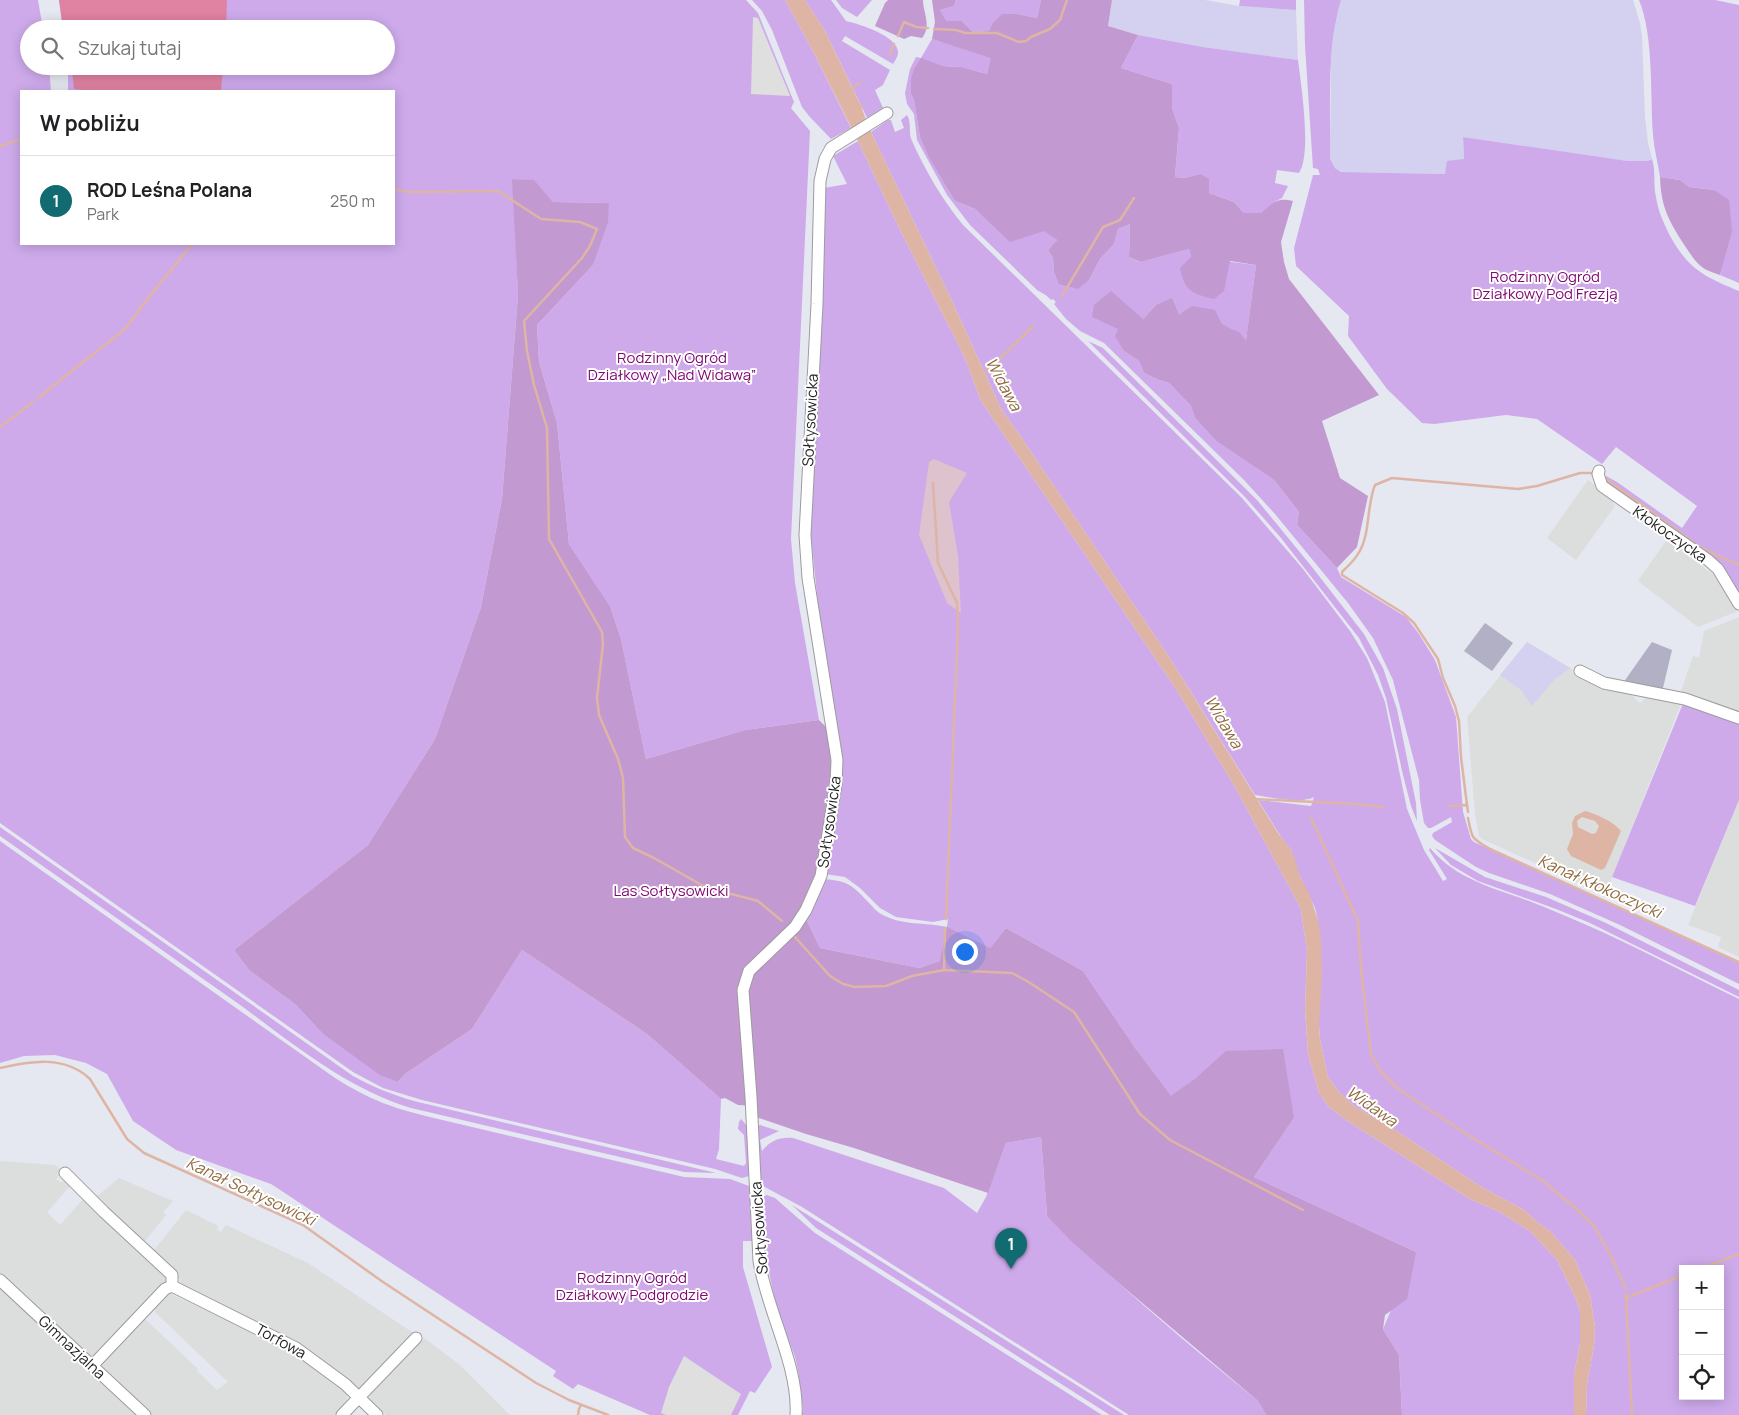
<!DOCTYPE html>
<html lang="pl">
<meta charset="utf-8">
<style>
:root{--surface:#fff;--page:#f2f2f2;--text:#202124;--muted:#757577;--line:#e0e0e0;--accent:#126b70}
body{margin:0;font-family:Manrope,sans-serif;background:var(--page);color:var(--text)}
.controls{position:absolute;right:15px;bottom:15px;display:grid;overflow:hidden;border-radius:0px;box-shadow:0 2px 12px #0003}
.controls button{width:45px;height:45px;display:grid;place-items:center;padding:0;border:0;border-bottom:1px solid var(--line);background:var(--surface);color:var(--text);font:25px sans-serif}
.you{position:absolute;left:964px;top:951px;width:18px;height:18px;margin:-12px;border:4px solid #fff;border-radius:50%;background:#1a73e8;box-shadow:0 0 0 8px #1a73e833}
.badge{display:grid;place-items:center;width:32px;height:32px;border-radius:50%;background:var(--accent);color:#fff;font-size:16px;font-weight:700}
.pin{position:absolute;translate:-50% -41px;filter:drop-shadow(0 1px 2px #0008)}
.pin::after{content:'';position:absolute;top:26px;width:18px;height:15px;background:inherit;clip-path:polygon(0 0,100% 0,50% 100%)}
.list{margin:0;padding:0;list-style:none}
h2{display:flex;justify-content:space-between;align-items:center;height:65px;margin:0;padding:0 20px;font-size:21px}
h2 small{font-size:16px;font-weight:400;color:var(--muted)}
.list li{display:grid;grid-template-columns:32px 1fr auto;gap:15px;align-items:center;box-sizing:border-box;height:90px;padding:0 20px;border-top:1px solid var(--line)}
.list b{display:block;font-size:19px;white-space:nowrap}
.list p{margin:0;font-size:16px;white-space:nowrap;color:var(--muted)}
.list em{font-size:16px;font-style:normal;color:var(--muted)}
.icon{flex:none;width:28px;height:28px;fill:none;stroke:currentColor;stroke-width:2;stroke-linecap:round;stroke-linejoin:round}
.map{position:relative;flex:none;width:1739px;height:1415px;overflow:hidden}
.search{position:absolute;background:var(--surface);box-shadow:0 2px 12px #0003;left:20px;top:20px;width:375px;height:55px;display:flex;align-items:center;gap:12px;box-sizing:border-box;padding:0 18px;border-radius:28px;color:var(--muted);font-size:19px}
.panel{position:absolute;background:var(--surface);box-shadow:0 2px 12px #0003;left:20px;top:90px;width:375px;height:155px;border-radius:0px}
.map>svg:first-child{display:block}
.residential{fill:#dcdddd}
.construction{fill:#b1b0c5}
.farmland{fill:#d4d0ef}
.grass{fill:#ceaaeb;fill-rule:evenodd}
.forest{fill:#c299d0}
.wetland{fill:#dec2ce}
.pitch{fill:#e082a2}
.parking{fill:#dfdfdf}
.water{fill:#deb5a5;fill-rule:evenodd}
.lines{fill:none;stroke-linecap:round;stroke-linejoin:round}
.stream{stroke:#deb5a5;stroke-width:2.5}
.minor-casing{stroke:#9c9c9c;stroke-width:13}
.minor{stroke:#fff;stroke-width:11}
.labels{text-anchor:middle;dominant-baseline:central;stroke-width:4;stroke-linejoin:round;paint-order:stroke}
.park-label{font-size:15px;fill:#810a71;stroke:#fff}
.street-label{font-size:15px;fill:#1f1f1f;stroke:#fff}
.water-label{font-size:16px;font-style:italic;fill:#916b3e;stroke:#fff}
</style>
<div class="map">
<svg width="1739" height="1415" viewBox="0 0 1739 1415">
<rect width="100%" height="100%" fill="#e5e8f0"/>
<g class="residential">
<polygon points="1588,480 1615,500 1613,504 1615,506 1576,560 1547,538"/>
<polygon points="1666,541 1669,541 1719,579 1738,611 1698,627 1638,581"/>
<polygon points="1739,617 1739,716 1680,694 1693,656 1699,658 1704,631"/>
<polygon points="1527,642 1572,669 1573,673 1580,677 1585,677 1629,693 1640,703 1649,695 1680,703 1681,704 1605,895 1482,839 1479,836 1475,814 1467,717"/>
<polygon points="1739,800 1739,957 1718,947 1721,937 1688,925"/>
<polygon points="0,1161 55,1165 63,1171 56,1179 60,1182 66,1181 71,1185 47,1212 60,1225 84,1198 168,1279 93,1360 0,1273"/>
<polygon points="119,1178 173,1201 163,1212 166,1215 144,1242 95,1198"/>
<polygon points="186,1210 218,1226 217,1230 221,1232 226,1225 308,1263 415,1334 360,1392 342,1375 295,1341 190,1289 179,1282 181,1280 154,1255 154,1250"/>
<polygon points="0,1287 137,1415 0,1415"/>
<polygon points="171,1294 215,1315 216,1313 289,1349 347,1392 347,1401 334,1415 152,1415 99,1366 144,1318 198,1369 197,1371 217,1390 228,1382 156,1313 154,1308 163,1298"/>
<polygon points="424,1338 460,1365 510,1415 386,1415 369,1399 372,1393"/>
</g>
<g class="construction">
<polygon points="1485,623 1513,643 1492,671 1464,651"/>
<polygon points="1652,642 1672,650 1662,692 1623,683"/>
</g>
<g class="farmland">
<polygon points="1112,0 1205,0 1239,6 1296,10 1298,60 1203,47 1138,35 1108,26"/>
<polygon points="1341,0 1633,0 1640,23 1642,37 1645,117 1648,143 1652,159 1648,161 1628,161 1463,137 1464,160 1445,174 1341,172 1335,168 1330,159 1331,61 1335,20"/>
<polygon points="1527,642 1570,668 1555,679 1532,706 1521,690 1500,675"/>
</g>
<g class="grass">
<polygon points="0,0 38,0 43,29 29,29 29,66 49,66 51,91 21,91 21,244 394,244 394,91 68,91 68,66 386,66 386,29 63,29 59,0 746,0 758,13 794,102 791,108 810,131 791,539 795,583 819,720 745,730 646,759 621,639 610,606 569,544 557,423 539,362 537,325 593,265 609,203 553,202 534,181 513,179 518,295 502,499 481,607 435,739 368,845 234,950 249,970 296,1005 322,1033 398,1082 405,1074 472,1029 522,950 647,1034 721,1099 719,1149 716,1159 744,1166 746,1163 744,1135 738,1129 739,1122 741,1119 748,1127 750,1174 749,1176 742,1178 715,1169 422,1100 383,1088 353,1072 0,823"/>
<polygon points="752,0 785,0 813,51 851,128 831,139 809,116 802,107 772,30 762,11"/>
<path d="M 805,0 L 831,0 L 846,21 C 859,24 899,36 898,53 C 898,56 895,61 893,64 L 845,36 L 842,41 L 890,70 L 883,85 L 875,90 L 883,108 L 867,118 L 825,31 Z"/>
<polygon points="836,0 872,0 857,17 842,8"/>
<polygon points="956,0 1041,0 1037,18 1017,14 992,24 989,31 973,32 962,21 946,22 940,10 954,6"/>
<polygon points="1240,0 1296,0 1296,10 1239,6"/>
<path d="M 1304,0 L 1341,0 C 1326,47 1331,109 1330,159 L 1335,168 L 1341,172 L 1445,174 L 1447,161 L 1464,159 L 1463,137 L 1628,161 L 1648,161 L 1652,159 C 1656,171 1653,185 1656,197 C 1658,211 1663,221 1669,234 C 1688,269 1703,276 1739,291 L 1739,594 L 1734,585 L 1722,569 L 1603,480 L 1606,476 L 1617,482 L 1682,528 L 1697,506 L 1616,447 L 1602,464 L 1537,419 L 1506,415 L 1434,424 L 1422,423 L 1387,389 L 1348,336 L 1349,316 L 1296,266 L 1294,248 L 1313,175 L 1320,175 L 1318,169 L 1313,168 L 1305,46 Z"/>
<path d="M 1639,0 L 1715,0 L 1739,5 L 1739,283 L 1720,275 L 1726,250 L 1714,190 L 1689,187 L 1680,180 L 1660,177 C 1658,163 1654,149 1653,135 C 1650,95 1654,36 1639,0 Z"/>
<path d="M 1138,35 L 1203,47 L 1298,60 C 1301,84 1312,154 1299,173 L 1277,170 L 1275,183 L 1288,186 L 1282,198 L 1276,201 L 1261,213 L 1244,213 L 1234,202 L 1209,193 L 1200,174 L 1184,178 L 1175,177 L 1179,128 L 1172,108 L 1172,84 L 1121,68 Z"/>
<path d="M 932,39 L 992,57 L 987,74 L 962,67 L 942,66 L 911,79 L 911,94 L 914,100 L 920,137 L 955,201 L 975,209 L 1010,241 L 1044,230 L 1057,240 L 1048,250 L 1053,258 L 1054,271 L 1089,280 L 1100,259 L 1114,244 L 1118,229 L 1130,224 L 1129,257 L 1139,262 L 1189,249 L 1191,257 L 1256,265 L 1246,340 C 1231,321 1204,322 1181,316 C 1173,314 1164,309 1156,305 L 1143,319 L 1118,329 L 1124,351 L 1139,361 L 1144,373 L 1159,380 L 1169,383 L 1191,406 L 1195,418 L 1216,441 L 1274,480 L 1299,512 L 1297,525 L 1337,568 L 1341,577 L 1406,617 L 1419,634 L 1435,660 L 1456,717 L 1463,812 L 1471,839 L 1474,842 L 1739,963 L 1739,984 L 1620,925 L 1550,894 L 1489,873 L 1476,867 L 1435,840 L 1432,836 L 1433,833 L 1452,822 L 1451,817 L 1431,828 L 1428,828 L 1424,823 L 1420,800 L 1419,780 L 1393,680 L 1373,638 L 1348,603 L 1275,514 L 1244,480 L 1104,343 L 1080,331 L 1066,319 L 1054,304 L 1056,302 L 1053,299 L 1051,300 L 1047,296 L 1037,290 L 970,225 L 947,195 L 917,140 L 914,114 L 907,104 L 905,93 L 910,69 L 916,57 L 921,58 Z"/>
<path d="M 907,115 C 912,123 908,132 912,141 C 926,172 942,199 963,225 L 1242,498 L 1303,569 L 1350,631 L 1367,658 L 1385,702 L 1407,809 L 1424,850 L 1443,881 L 1447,879 L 1429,850 L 1430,848 C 1456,879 1493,888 1529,901 C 1547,908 1564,915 1582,923 C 1635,946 1687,974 1739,999 L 1739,1415 L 1586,1415 L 1587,1384 L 1594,1346 L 1595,1327 L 1590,1295 L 1575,1260 L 1551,1232 L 1537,1222 L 1524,1210 L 1483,1188 L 1395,1130 L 1354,1106 L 1338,1091 L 1328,1077 L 1320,1039 L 1319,1026 L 1318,920 L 1315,908 L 1300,877 L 1291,850 L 1283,840 L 1258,800 L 1311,806 L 1314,797 C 1303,804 1268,797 1255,795 L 1171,660 L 1021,437 L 1001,409 L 952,301 L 871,132 L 888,120 L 891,120 L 895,132 L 904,128 L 901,120 ZM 1683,1269 L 1720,1269 L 1720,1396 L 1683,1396 Z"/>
<path d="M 858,141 L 898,226 L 964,356 L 981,401 L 1178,692 L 1235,787 L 1298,903 L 1301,910 L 1307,951 L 1305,1009 L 1308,1054 L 1319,1093 L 1329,1107 L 1346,1120 L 1470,1199 L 1500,1212 L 1531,1232 L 1557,1260 L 1576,1299 L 1580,1311 L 1580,1344 L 1574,1373 L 1574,1415 L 1402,1415 L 1399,1355 L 1383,1329 L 1416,1252 L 1254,1177 L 1294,1118 L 1197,1077 L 1171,1097 L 1136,1049 L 1083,971 L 1006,928 L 990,948 L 940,961 L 919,968 L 820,948 L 805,916 L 823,879 C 849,881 852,885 870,904 C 873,907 877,912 881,914 C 902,926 925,922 947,927 L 948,919 L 933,922 L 896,917 L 880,908 L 860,888 L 845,877 L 825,874 L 841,761 L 821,633 L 811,536 L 812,445 L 824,188 L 847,184 L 833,156 Z"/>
<polygon points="1088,341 1103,348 1257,500 1312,567 1364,634 1383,668 1397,709 1416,803 1417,821 1411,806 1403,775 1386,698 1378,675 1359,638 1281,538 1245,497"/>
<polygon points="1684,701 1739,721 1739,800 1695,906 1612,877"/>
<path d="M 0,827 L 353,1076 C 373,1087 393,1095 414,1101 L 716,1173 L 684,1172 L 411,1108 C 345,1088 291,1042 236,1002 C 157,947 79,891 0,836 Z"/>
<path d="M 0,841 L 335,1078 C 370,1100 395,1109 434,1118 L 684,1177 L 730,1179 L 749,1186 L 751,1188 L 754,1241 L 743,1241 L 743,1267 L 772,1367 L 755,1393 L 750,1391 L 738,1415 L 650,1415 L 578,1384 L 573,1389 L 553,1376 L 556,1371 L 271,1184 L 176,1150 L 133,1121 L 107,1074 L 86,1063 L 55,1055 L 24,1056 L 0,1063 Z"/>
<polygon points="1435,848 1485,877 1546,897 1606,923 1739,990 1739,997 1590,923 1556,909 1478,881 1451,865"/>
<path d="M 760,1125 L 779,1131 L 760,1140 L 762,1151 C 771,1140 780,1137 793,1138 L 944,1188 L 977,1213 L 986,1197 L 1006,1143 L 1041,1137 L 1047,1215 C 1113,1281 1185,1342 1258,1401 L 1266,1415 L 1129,1415 L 802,1207 L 761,1185 L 756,1127 Z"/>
<path d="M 767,1195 L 775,1198 L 815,1233 L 1102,1415 L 802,1415 L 803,1409 C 801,1393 799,1369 794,1354 C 780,1319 768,1283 766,1245 L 762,1244 L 760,1201 L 762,1197 Z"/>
<polygon points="792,1205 1124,1415 1110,1415 816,1228"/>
</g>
<g class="forest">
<path d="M 888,0 L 923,0 C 923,13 932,26 922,38 L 911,36 L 904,39 L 875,26 L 885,3 Z"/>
<path d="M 932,0 L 956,0 L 954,6 L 940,10 L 946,21 L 962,21 L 973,32 L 989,31 L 992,24 L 1002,14 L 1017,14 L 1037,18 L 1041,0 L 1112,0 L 1108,26 L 1138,35 L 1121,68 L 1172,84 L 1172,108 L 1179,128 L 1175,177 L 1184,178 L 1200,174 L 1209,179 L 1209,193 L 1234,202 L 1244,213 L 1261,213 C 1273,203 1276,197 1293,201 L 1281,242 L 1284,262 L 1289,279 L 1379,395 L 1322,421 L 1340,478 L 1368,496 L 1357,547 L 1337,568 L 1297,525 L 1299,512 L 1274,480 L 1216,441 L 1195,418 L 1191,406 L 1169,383 L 1159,380 L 1144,373 L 1139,361 L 1124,351 L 1115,336 L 1118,329 L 1092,317 L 1094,305 L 1111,291 L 1143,319 L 1156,305 L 1172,298 L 1179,315 L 1192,306 L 1215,310 L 1222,324 L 1239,332 L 1246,340 L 1256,265 L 1230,261 L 1224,291 L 1214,299 C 1193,294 1184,291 1180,268 L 1191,257 L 1189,249 L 1140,262 L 1129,257 L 1130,224 L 1118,229 L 1114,244 L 1100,259 L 1089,280 L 1078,289 L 1059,284 L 1054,271 L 1053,258 L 1048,250 L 1057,240 L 1044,231 L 1010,242 L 975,209 L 955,201 L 929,157 L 920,137 L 914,100 L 911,94 L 911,79 L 914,69 L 921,58 L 942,66 L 962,67 L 987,74 L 991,58 L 932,39 L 935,22 Z"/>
<path d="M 1660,177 L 1680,180 L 1689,187 L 1714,190 L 1729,200 L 1732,231 L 1720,275 C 1715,273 1707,271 1702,267 C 1695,262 1690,253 1685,246 C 1669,221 1661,208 1660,177 Z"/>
<polygon points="512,179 534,180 553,202 609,203 608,222 593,265 537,325 539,362 557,423 569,544 610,606 621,639 646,759 745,730 819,720 829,730 831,767 828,818 818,876 802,910 820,948 919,968 940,961 947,927 990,948 1006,928 1083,971 1136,1049 1171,1096 1197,1077 1226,1051 1283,1049 1294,1118 1254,1177 1416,1252 1407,1299 1385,1315 1383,1329 1399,1355 1402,1415 1266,1415 1258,1401 1121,1285 1071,1241 1049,1218 1047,1215 1041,1137 1006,1143 988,1193 854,1148 806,1134 759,1118 757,1117 757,1106 738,1105 725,1098 721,1099 647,1034 522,950 472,1029 405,1074 398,1082 380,1075 322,1033 296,1005 249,970 234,950 368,845 435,739 481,607 502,499 518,295"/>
</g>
<polygon class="wetland" points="934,459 967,473 949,502 958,556 961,613 947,603 919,535 929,462"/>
<g class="pitch">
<polygon points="59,0 227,0 226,29 63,29"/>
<polygon points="68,66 223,66 221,91 93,91 74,89 72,70 68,70"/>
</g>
<g class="parking">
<polygon points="753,17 758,18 790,96 751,94"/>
<polygon points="684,1356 741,1394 731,1415 666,1415 661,1413 669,1387"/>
</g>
<g class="water">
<polygon points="785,0 805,0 825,31 860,104 863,105 862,109 871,132 952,301 1001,409 1021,437 1171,660 1278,833 1291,850 1295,859 1300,877 1309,893 1318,920 1321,938 1322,973 1319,1026 1320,1039 1328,1077 1338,1091 1354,1106 1395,1130 1483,1188 1524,1210 1537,1222 1551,1232 1575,1260 1590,1295 1595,1327 1594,1346 1587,1384 1586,1415 1574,1415 1574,1373 1580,1344 1580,1311 1576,1299 1557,1260 1531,1232 1500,1212 1470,1199 1346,1120 1329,1107 1319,1093 1308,1054 1305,1009 1307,951 1301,910 1298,903 1235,787 1178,692 981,401 964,356 898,226 858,141 813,51"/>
<path d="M 1585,811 C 1596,814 1613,821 1621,831 L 1605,868 L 1601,870 L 1571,856 L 1567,849 L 1573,834 L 1572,823 L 1575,816 ZM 1582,817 L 1595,821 L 1599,826 L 1596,833 L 1592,834 L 1578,827 L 1577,821 Z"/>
</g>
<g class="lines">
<g class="stream">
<polyline points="934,29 956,30 965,33 997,33 1019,42 1026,41 1031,37 1050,29 1060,20 1067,0"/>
<polyline points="898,36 904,22 916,27 928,28"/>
<polyline points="890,55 894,44"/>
<polyline points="851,89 860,83"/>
<polyline points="0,146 21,139"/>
<polyline points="394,189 408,192 498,191 541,219 580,222 597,229 590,246 582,258 524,321 527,351 534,385 547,428 549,539 602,632 603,644 597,698 599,715 618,759 623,778 625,837 633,848 654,858 705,887 758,901 782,921"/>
<polyline points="1062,296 1103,227 1120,220 1134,198"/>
<polyline points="984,374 1033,326"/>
<polyline points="38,398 126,328 142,306 192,244"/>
<polyline points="0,427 33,402"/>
<polyline points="1605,478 1701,548 1739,565"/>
<polyline points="933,483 938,563 957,603 958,626 946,919"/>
<polyline points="1254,799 1356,804 1383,807"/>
<path d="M 1467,805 L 1461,757 L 1459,721 L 1455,706 L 1443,678 L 1438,659 L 1414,623 L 1403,613 L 1342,575 L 1342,572 C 1348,566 1354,561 1358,554 C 1371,534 1366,507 1375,485 L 1392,478 L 1518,489 L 1537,486 L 1580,473 L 1591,473"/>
<polyline points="1449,806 1467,805 1468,812"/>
<polyline points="1311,818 1358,921 1361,969 1371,1054 1381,1072 1397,1088 1468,1135 1543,1181 1573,1206 1594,1226 1609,1252 1626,1289"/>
<path d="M 1468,818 C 1472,839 1471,838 1490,849 L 1739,962"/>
<polyline points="795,937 830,976 843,984 855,987 886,986 912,976 944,970 1012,973 1027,981 1074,1012 1140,1114 1170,1140 1303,1210"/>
<polyline points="944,970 945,928"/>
<path d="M 0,1068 C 31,1061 65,1055 90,1079 L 127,1139 L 144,1153 L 303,1225 L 383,1282 L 536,1383 L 569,1400 L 608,1415"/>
<polyline points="1699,1269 1739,1254"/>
<polyline points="1626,1294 1626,1298 1683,1275"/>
<polyline points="1626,1298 1632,1415"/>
<polyline points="578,1415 579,1409 581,1405"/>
</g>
<defs>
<g id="minor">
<polyline points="1599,471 1598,474 1602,486 1708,560 1718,569 1739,604"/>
<polyline points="1580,671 1604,683 1685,699 1739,718"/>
<polyline points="65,1173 104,1212 172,1275 172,1286"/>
<polyline points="0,1280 145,1415"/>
<polyline points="92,1366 165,1289 172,1286 296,1348 345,1384 377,1415"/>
<polyline points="342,1415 416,1338"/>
<path d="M 796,1415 C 799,1366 767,1311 759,1261 L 751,1097 L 743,990 L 749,971 L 795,927 L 806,910 L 821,876 L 836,785 L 837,760 L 808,578 L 805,535 L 817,304 L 820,181 L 825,159 L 831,148 L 887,113"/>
</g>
</defs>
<use href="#minor" class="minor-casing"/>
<use href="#minor" class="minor"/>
</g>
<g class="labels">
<g class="park-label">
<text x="1545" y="276">Rodzinny Ogród<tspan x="1545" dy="17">Działkowy Pod Frezją</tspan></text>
<text x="672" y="357">Rodzinny Ogród<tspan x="672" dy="17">Działkowy „Nad Widawą”</tspan></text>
<text x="671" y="890">Las Sołtysowicki</text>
<text x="632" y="1277">Rodzinny Ogród<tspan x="632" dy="17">Działkowy Podgrodzie</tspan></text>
</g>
<g class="street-label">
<text transform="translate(810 420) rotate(-87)">Sołtysowicka</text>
<text transform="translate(1670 534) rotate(35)">Kłokoczycka</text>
<text transform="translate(829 822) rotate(-82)">Sołtysowicka</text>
<text transform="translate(759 1228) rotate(-94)">Sołtysowicka</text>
<text transform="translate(281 1341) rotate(29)">Torfowa</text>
<text transform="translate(72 1347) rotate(43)">Gimnazjalna</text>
</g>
<g class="water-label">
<text transform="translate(1004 384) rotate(62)">Widawa</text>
<text transform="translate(1224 722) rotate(59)">Widawa</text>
<text transform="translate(1600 886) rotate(24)">Kanał Kłokoczycki</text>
<text transform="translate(1372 1106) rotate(35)">Widawa</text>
<text transform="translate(251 1191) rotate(25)">Kanał Sołtysowicki</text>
</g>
</g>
</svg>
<div class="controls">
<button>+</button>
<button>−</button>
<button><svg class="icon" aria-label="locate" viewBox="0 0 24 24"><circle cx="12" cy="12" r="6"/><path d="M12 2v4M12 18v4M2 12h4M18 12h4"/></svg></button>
</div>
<div class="you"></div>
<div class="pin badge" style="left:1011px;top:1269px">1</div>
<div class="search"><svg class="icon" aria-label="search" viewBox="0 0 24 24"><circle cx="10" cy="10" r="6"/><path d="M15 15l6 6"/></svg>Szukaj tutaj</div>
<section class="panel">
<h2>W pobliżu<small></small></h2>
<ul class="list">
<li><span class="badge">1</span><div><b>ROD Leśna Polana</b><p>Park</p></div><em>250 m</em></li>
</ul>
</section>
</div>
